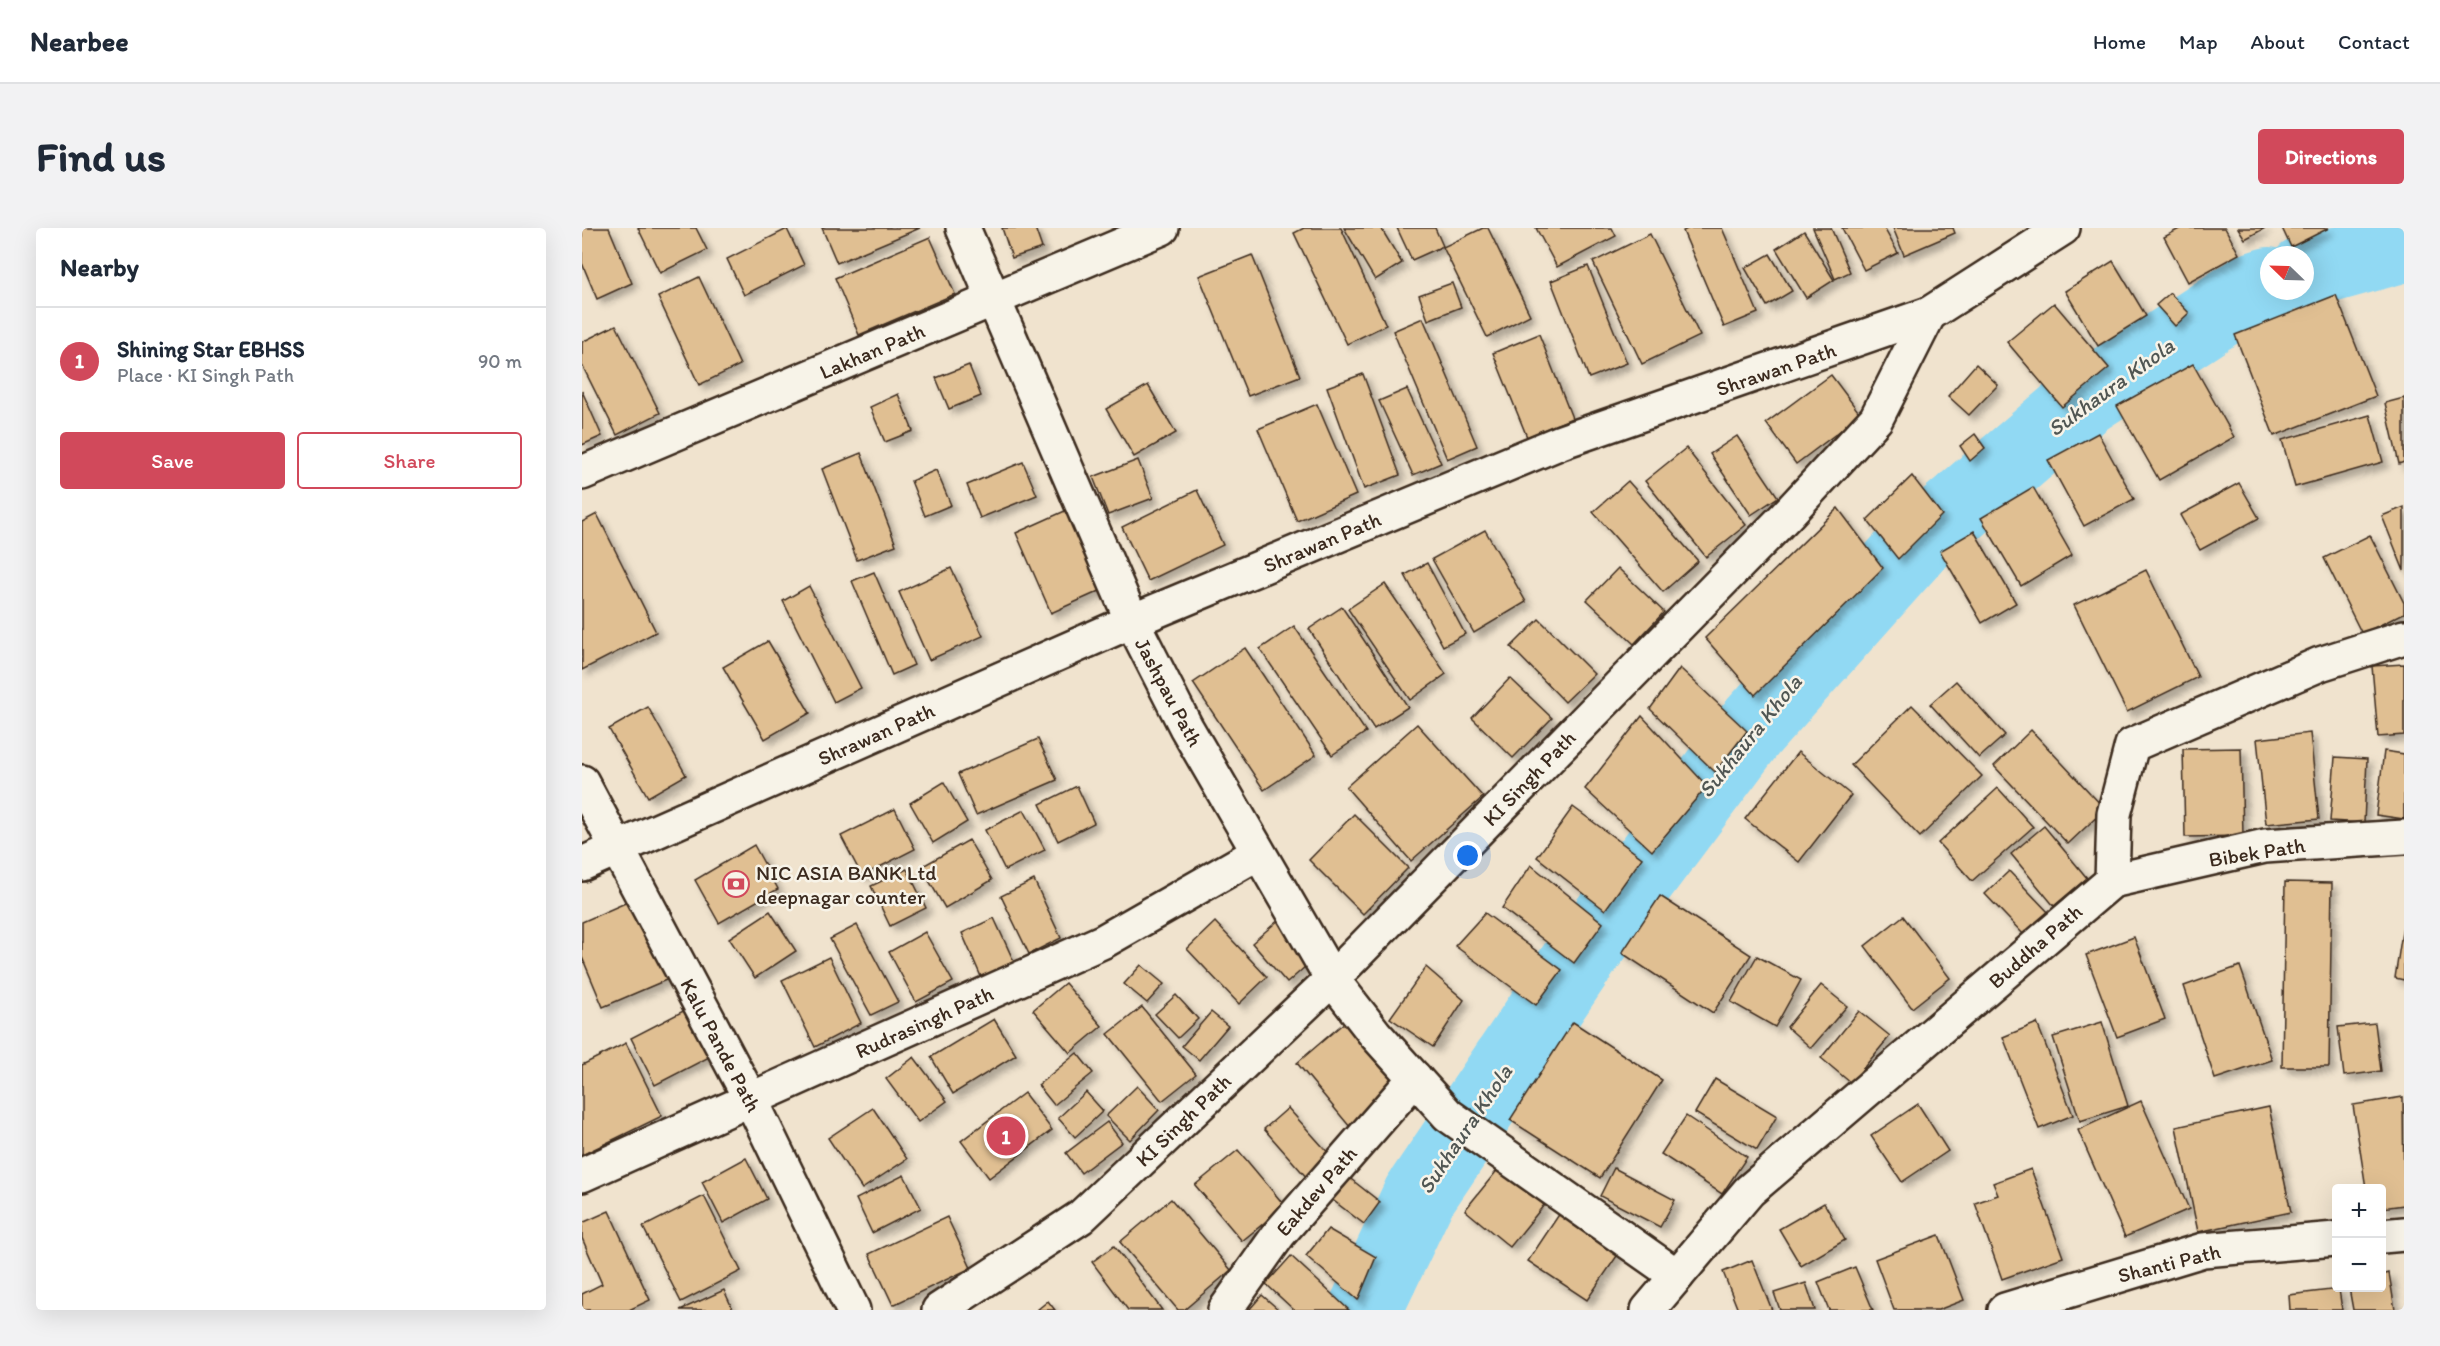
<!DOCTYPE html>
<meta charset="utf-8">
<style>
:root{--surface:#fff;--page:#f2f2f3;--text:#1f2937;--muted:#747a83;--line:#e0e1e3;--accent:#d1495b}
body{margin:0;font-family:Itim,sans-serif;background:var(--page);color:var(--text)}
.controls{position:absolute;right:18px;bottom:18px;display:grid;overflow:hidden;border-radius:6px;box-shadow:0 6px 24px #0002}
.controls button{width:54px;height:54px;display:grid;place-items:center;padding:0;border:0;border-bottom:2px solid var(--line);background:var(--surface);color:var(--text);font:30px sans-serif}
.compass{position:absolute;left:1678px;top:18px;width:54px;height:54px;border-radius:50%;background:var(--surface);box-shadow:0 6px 24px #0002;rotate:293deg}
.you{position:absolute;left:886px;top:628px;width:21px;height:21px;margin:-15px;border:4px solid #fff;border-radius:50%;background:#1a73e8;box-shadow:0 0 0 9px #1a73e833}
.badge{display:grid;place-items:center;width:39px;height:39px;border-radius:50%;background:var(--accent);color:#fff;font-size:20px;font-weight:700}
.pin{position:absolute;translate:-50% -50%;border:3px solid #fff;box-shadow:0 2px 6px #0006}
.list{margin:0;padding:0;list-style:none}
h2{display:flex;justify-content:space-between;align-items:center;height:78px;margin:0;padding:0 24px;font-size:26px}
h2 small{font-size:20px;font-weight:400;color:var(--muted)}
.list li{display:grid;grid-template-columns:39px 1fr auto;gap:18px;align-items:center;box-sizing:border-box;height:108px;padding:0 24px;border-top:2px solid var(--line)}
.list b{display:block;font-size:22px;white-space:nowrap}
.list p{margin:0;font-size:20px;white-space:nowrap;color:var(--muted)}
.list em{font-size:20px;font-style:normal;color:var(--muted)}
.actions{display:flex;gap:12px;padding:18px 24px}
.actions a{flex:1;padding:14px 0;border:2px solid var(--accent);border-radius:6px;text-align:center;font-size:21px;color:var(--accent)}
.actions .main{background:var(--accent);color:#fff}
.map{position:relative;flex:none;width:1822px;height:1082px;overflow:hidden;border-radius:6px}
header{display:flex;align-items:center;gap:36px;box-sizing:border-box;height:84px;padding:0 30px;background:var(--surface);border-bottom:2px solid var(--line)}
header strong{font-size:28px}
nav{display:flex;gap:33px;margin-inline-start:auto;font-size:21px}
.intro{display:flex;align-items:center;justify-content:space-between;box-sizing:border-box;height:144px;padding:0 36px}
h1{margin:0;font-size:42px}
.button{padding:15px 27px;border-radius:6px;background:var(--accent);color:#fff;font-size:21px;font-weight:700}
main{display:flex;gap:36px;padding:0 36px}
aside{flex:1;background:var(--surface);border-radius:6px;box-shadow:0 6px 24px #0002}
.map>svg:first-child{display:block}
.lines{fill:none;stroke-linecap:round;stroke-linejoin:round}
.river{stroke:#91d9f3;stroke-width:74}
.building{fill:#e0bf92;stroke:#3b2a1e;stroke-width:1.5;filter:url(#shadow)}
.minor-casing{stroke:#3b2a1e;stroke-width:38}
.tertiary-casing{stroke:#3b2a1e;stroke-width:38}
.minor{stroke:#f7f3e8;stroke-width:33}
.tertiary{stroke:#f7f3e8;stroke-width:33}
.labels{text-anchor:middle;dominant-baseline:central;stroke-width:5;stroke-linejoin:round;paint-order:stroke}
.street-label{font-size:21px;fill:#3b2a1e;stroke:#f7f3e8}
.poi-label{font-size:21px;fill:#3b2a1e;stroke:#f7f3e8;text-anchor:start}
.water-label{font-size:22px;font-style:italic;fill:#505653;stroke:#f7f3e8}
</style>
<header>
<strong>Nearbee</strong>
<nav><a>Home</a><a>Map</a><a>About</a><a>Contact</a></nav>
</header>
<div class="intro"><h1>Find us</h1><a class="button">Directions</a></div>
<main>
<aside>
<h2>Nearby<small></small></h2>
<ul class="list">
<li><span class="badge">1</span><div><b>Shining Star EBHSS</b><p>Place · KI Singh Path</p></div><em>90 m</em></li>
</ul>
<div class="actions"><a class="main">Save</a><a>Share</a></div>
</aside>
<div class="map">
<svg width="1822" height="1082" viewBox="0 0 1822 1082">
<defs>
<filter id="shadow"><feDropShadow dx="5.5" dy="5.5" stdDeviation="3" flood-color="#0004"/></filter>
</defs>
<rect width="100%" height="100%" fill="#f0e3ce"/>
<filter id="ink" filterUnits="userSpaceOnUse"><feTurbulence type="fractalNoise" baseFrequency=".0167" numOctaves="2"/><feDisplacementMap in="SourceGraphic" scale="12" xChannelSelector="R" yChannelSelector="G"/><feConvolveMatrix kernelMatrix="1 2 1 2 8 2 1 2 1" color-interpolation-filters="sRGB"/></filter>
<g filter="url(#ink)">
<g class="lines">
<g class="river">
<polyline points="1723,45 1822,17"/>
<polyline points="783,1082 837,968 1001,725 1168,502 1334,316 1503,171 1671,61 1687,56"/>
</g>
</g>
<g class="building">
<polygon points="0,0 27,0 50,55 15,71 0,35"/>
<polygon points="56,0 114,0 125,22 78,45"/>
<polygon points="240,0 338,0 255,35"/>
<polygon points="420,0 453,0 460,20 430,30"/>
<polygon points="722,0 759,0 804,97 765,116 712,5"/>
<polygon points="762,0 799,0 820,35 793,52"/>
<polygon points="815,0 853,0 861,18 830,32"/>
<polygon points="901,0 906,0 948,87 905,109 861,19"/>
<polygon points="954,0 1030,0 1034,8 975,39"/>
<polygon points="1107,0 1140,0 1176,85 1142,99 1101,3"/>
<polygon points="1231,0 1249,0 1268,44 1253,51"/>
<polygon points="1260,0 1302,0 1316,25 1282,42"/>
<polygon points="1311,0 1371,0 1373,5 1322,27"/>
<polygon points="1599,0 1643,0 1657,26 1606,54 1582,9"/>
<polygon points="1656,0 1683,0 1663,11"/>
<polygon points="1700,0 1747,0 1709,19"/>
<polygon points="205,1 222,37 162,67 145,31"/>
<polygon points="1222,3 1252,52 1224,70 1194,21"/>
<polygon points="1068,6 1118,108 1060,136 1011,34"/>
<polygon points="348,9 373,66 277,107 253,50"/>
<polygon points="1188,26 1210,63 1185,78 1163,40"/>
<polygon points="670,27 718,148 666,168 617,48"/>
<polygon points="1531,33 1564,88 1516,118 1483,63"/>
<polygon points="1006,38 1045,135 1007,150 969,53"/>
<polygon points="117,49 158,137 117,157 76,69"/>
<polygon points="870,55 879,79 846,92 837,67"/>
<polygon points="1588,65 1607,85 1593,98 1574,77"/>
<polygon points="1754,67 1794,168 1692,208 1653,107"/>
<polygon points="1472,75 1527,140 1480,179 1425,114"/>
<polygon points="841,90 895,218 865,231 811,103"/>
<polygon points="34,97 78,185 35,207 0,137 0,114"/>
<polygon points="957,106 990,190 945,209 911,125"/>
<polygon points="1394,136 1416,157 1387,187 1366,168"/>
<polygon points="1611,136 1652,209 1577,252 1535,178"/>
<polygon points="387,137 399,168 367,181 354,150"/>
<polygon points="781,146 818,247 782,261 745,159"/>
<polygon points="1249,147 1279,187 1214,236 1184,195"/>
<polygon points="566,157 594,205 552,229 524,181"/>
<polygon points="825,161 859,235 831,247 797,173"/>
<polygon points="0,163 20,208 0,217"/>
<polygon points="316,166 331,203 303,214 288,179"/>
<polygon points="1822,170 1822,234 1817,236 1803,175"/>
<polygon points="735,176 774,267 715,293 676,201"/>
<polygon points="1788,187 1801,234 1713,259 1700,212"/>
<polygon points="1516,205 1552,271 1502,298 1466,232"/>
<polygon points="1393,206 1403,220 1388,233 1378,218"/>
<polygon points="1155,208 1196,269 1169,287 1128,226"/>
<polygon points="1104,220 1164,297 1124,329 1063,253"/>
<polygon points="279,225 314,317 275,332 240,241"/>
<polygon points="556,232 571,270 526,287 511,249"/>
<polygon points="441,234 455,267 398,290 385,257"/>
<polygon points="354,242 369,277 343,288 329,253"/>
<polygon points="1330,248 1360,287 1316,331 1285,292"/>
<polygon points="1046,253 1116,333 1081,364 1011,284"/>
<polygon points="1657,255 1677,290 1618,322 1598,287"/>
<polygon points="1451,259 1490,327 1439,358 1399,290"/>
<polygon points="615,262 641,317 566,353 540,299"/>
<polygon points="1822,279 1822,343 1800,288"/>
<polygon points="1256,280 1301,340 1173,467 1123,410"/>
<polygon points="485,282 520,362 469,385 434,305"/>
<polygon points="15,286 74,404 0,442 0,294"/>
<polygon points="903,302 944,374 892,405 850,331"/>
<polygon points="1392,303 1434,375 1400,395 1358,323"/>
<polygon points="1788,307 1822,375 1822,385 1780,406 1742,330"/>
<polygon points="845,335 883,406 861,418 823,347"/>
<polygon points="369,340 401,408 347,432 317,364"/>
<polygon points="1036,340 1082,384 1052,416 1005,372"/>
<polygon points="1564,342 1616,449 1545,484 1492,377"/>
<polygon points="292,344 332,437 310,447 270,353"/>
<polygon points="803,356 864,446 828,472 766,381"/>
<polygon points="227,358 279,460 252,474 201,373"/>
<polygon points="760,379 826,479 792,501 727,401"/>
<polygon points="957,391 1012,446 983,474 929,419"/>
<polygon points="712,398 784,504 750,527 678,421"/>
<polygon points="186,413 228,485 183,511 141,439"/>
<polygon points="663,420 734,527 682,562 611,455"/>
<polygon points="1822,436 1822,507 1796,509 1790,438"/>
<polygon points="1098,440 1165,503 1133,544 1068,481"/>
<polygon points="928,450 970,490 931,530 890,490"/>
<polygon points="1374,453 1423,507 1397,530 1348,476"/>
<polygon points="1330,477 1400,548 1338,609 1269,537"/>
<polygon points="66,479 104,547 66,569 27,501"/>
<polygon points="1060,488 1125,558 1070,623 1003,561"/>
<polygon points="835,496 901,569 829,633 764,559"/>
<polygon points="1449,502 1523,581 1486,616 1412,538"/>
<polygon points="1728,505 1737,591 1684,596 1675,511"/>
<polygon points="456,511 475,552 394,587 376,546"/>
<polygon points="1659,520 1661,608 1603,609 1601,521"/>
<polygon points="1802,523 1822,526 1822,591 1794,587"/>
<polygon points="1216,524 1269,567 1217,634 1163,591"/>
<polygon points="1753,529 1785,531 1782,595 1748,593"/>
<polygon points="362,554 385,594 351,615 328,575"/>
<polygon points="495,558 512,595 476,613 458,576"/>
<polygon points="1416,560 1451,599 1390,653 1356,615"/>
<polygon points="991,579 1060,630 1023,682 955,629"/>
<polygon points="313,581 333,621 280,648 259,608"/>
<polygon points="442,582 463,622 423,642 403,602"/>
<polygon points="772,586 826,640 781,686 727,632"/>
<polygon points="1462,598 1505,650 1472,678 1429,626"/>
<polygon points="387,612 410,652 363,680 339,639"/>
<polygon points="172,617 196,661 137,695 113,652"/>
<polygon points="949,637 1021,695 992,735 920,680"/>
<polygon points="325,641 344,680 308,698 289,658"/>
<polygon points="1427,643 1467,685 1443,708 1403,666"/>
<polygon points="452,652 479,710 447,726 419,668"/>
<polygon points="1703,654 1750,655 1747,839 1700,839"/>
<polygon points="1078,668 1169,727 1131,785 1040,725"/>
<polygon points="57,669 91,749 21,779 0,729 0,694"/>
<polygon points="188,683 214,723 173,750 147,710"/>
<polygon points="903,685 980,742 954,777 873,718"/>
<polygon points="1321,688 1368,750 1330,780 1283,718"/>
<polygon points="412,690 433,736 400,751 380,705"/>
<polygon points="699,690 733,730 705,755 670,715"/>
<polygon points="1822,691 1822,752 1813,750"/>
<polygon points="633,694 685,749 657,776 605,721"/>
<polygon points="275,697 316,774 289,787 248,711"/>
<polygon points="343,704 371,754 334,774 307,724"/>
<polygon points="1552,709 1583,791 1535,809 1504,727"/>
<polygon points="1175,728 1219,752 1193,799 1149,774"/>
<polygon points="247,729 279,795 233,819 200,752"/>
<polygon points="559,737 582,756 565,775 542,756"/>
<polygon points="1658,738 1690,832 1633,851 1602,758"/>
<polygon points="844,739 882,772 851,819 808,790"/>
<polygon points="483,755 520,798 488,825 451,782"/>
<polygon points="1239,757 1265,778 1229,820 1205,799"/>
<polygon points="594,767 616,791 596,810 573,786"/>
<polygon points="111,778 135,825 73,857 49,810"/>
<polygon points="560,779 614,846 580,873 526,806"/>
<polygon points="1277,783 1308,808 1269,855 1239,830"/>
<polygon points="629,784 646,798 617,832 600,818"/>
<polygon points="412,791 434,827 371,866 349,829"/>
<polygon points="764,793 818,857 768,899 715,835"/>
<polygon points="991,794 1080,852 1018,950 928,892"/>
<polygon points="1520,794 1546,878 1498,893 1471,809"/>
<polygon points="1455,795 1491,887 1457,901 1421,809"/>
<polygon points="1793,795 1799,843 1762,848 1756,799"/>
<polygon points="44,815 80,888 0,927 0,837"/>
<polygon points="495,825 511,845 472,877 456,857"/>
<polygon points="332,829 365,873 336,894 304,851"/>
<polygon points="1133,851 1195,888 1175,922 1113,885"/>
<polygon points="555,858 577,882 548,912 524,888"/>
<polygon points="504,864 521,883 493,909 476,890"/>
<polygon points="442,865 470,902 407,950 379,913"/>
<polygon points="1821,869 1822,977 1800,980 1800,960 1784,960 1771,877"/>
<polygon points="1559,873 1607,981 1543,1009 1496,902"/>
<polygon points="1336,876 1366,923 1320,954 1289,908"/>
<polygon points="1687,879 1709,984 1616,1004 1594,899"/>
<polygon points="291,880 325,931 280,961 246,910"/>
<polygon points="706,880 750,929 726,951 682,901"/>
<polygon points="1104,888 1165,929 1140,966 1079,926"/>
<polygon points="525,894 540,914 499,945 484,925"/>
<polygon points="656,922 703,978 660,1013 613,957"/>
<polygon points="164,930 185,971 141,995 120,954"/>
<polygon points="917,940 962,977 928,1019 883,982"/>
<polygon points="1032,940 1093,972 1078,999 1018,968"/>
<polygon points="1449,941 1481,1029 1420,1051 1393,975 1416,967 1411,955"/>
<polygon points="322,947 339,980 290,1005 274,971"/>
<polygon points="765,948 798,974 782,996 748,970"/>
<polygon points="122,968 159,1043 99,1074 61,999"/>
<polygon points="589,971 649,1042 602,1082 596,1082 538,1014"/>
<polygon points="1242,975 1263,1012 1219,1038 1197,1001"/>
<polygon points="27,983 68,1072 47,1082 0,1082 0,1066 20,1056 0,1010 0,995"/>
<polygon points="978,985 1037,1025 1005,1072 946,1033"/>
<polygon points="365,989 389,1040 311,1077 287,1026"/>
<polygon points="746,1001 794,1029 776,1072 724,1028"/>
<polygon points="1357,1007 1382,1072 1356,1082 1312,1082 1293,1031"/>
<polygon points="532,1018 580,1082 546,1082 510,1034"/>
<polygon points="709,1028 767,1082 712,1082 684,1056"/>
<polygon points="1170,1032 1190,1082 1156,1082 1141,1044"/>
<polygon points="1273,1039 1291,1082 1247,1082 1236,1054"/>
<polygon points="1807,1045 1813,1082 1771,1082 1767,1060 1800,1060 1800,1047"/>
<polygon points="1224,1055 1233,1082 1198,1082 1192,1065"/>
<polygon points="1757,1061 1760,1082 1708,1082 1707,1067"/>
<polygon points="142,1062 151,1082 98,1082"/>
<polygon points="680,1067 697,1082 667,1082"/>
<polygon points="466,1073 473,1082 455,1082"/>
</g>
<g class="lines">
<defs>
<g id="minor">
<polyline points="381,0 550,393 604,499 750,751 793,806 866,887 1095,1048"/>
<polyline points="0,245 580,0"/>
<polyline points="0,554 169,872 271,1082"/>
<polyline points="1530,653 1532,586 1550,517 1738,436 1822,409"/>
<polyline points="0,947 522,713 676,625"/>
<polyline points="1800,1008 1822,1006"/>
<polyline points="357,1082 499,989 750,751 1203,289 1294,191 1347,86"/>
<polyline points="643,1082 697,1006 833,850"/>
<polyline points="1066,1082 1167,963 1530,653 1683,618 1822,609"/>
<polyline points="1423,1082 1621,1022 1754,1011"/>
</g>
<polyline id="tertiary" points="0,636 550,393 979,214 1347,86 1481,0"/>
</defs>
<use href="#minor" class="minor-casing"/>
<use href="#tertiary" class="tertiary-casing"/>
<use href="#minor" class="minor"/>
<use href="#tertiary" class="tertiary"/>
</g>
</g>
<defs>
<symbol id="bank-ring" viewBox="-11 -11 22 22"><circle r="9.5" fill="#f7f3e8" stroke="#d1495b" stroke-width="1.5"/><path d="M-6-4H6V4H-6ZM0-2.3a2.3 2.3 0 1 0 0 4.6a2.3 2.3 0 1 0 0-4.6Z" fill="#d1495b"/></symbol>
</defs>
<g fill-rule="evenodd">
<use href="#bank-ring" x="139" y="641" width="30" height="30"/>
</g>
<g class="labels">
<g class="street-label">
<text transform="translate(290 123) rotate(-23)">Lakhan Path</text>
<text transform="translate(1194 141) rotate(-19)">Shrawan Path</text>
<text transform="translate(740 314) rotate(-23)">Shrawan Path</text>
<text transform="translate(587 464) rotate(62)">Jashpau Path</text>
<text transform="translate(294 506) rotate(-24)">Shrawan Path</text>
<text transform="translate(947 550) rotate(-46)">KI Singh Path</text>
<text transform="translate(1675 624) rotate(-9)">Bibek Path</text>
<text transform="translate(1453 718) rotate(-41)">Buddha Path</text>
<text transform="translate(342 794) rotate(-24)">Rudrasingh Path</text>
<text transform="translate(139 817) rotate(62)">Kalu Pande Path</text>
<text transform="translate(601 892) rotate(-44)">KI Singh Path</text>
<text transform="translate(734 963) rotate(-49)">Eakdev Path</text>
<text transform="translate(1587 1035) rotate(-14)">Shanti Path</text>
</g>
<g class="poi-label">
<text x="174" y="644">NIC ASIA BANK Ltd<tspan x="174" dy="24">deepnagar counter</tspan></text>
</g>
<g class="water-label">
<text transform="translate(1529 159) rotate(-36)">Sukhaura Khola</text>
<text transform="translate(1168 508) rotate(-51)">Sukhaura Khola</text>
<text transform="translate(883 901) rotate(-56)">Sukhaura Khola</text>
</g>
</g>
</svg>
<div class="controls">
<button>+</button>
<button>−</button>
</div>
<svg class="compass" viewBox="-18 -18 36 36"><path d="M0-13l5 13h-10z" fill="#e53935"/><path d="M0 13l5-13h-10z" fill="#747a83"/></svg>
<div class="you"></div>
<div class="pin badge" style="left:424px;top:908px">1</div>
</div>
</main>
